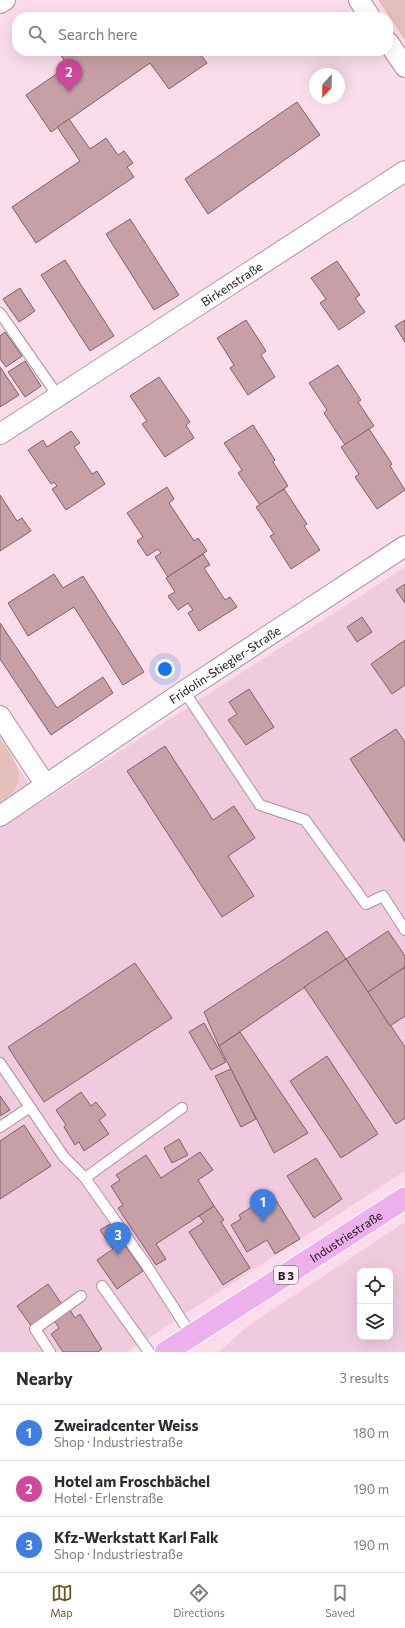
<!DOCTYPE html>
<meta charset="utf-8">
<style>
:root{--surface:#fff;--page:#f2f2f3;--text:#2b2b33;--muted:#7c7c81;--line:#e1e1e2;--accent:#6b5625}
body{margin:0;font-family:Commissioner,sans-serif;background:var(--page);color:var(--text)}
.controls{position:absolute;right:12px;bottom:12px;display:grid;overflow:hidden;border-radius:8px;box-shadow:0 4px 16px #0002}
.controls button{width:36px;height:36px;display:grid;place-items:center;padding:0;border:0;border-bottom:1px solid var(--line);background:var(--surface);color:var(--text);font:20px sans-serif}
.compass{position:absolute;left:309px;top:68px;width:36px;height:36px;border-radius:50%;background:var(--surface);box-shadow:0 4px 16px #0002;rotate:202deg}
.you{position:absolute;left:165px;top:669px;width:14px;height:14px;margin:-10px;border:3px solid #fff;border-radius:50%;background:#1a73e8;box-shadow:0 0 0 6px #1a73e833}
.badge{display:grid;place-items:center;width:26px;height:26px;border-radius:50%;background:var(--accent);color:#fff;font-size:13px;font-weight:700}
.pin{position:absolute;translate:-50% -33px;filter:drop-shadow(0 1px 2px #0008)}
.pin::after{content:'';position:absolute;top:21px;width:14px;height:12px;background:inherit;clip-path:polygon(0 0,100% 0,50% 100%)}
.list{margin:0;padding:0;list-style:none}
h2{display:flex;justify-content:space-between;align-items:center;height:52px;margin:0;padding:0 16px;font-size:17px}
h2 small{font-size:13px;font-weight:400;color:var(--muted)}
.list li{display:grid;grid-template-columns:26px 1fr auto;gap:12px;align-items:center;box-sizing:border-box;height:56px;padding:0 16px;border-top:1px solid var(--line)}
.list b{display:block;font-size:15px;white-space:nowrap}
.list p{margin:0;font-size:13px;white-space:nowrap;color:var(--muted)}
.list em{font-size:13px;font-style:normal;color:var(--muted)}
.icon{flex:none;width:22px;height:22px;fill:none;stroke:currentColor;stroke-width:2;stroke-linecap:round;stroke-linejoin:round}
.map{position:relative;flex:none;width:405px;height:1352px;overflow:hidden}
.search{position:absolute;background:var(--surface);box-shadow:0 4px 16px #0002;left:12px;right:12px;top:12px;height:44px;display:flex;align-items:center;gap:10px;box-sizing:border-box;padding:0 14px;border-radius:16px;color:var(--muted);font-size:15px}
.sheet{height:220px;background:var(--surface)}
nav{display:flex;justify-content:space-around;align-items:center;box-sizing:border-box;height:56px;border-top:1px solid var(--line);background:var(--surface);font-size:11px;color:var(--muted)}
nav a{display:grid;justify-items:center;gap:2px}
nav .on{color:var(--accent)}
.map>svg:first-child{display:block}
.built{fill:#f0cbdd;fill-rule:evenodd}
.green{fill:#e5c0bb}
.building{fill:#c79fa6;stroke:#7e6166}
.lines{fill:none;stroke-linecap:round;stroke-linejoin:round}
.lane-casing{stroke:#ad919f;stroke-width:12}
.street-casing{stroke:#ad919f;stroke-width:22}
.primary-casing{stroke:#fff;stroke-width:24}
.lane{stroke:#fff;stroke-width:10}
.street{stroke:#fff;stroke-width:20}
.primary{stroke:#ecb0ec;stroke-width:22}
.labels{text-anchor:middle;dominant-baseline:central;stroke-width:4;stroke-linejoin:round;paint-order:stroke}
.shield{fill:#fceff5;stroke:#5f545a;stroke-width:1}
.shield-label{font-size:11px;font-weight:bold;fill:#1c1217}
.street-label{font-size:12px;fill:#1c1217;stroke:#fceff5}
</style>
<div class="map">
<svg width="405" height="1352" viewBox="0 0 405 1352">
<rect width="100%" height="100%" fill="#fadceb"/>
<g class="built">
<polygon points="405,567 405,1171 127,1352 0,1352 0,738 40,803"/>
<path d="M 405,1222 L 405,1352 L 219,1352 L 248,1326 ZM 360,1271 L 390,1271 L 390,1337 L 360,1337 Z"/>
</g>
<g class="green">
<polygon points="378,0 405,0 405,40"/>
<path d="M 0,740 C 4,742 8,750 11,755 C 25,778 20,788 0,803 Z"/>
</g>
<g class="building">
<polygon points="58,51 198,51 207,63 169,89 150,63 51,132 26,95 68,66"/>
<polygon points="297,102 320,135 208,214 185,179"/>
<polygon points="69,119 90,149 106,138 118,155 124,151 133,163 127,167 134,177 36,243 12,207 80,161 57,127"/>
<polygon points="130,219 179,295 154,310 106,234"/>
<polygon points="65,260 114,336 90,351 41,275"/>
<polygon points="337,261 360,295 355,298 365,312 339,330 320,303 326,299 311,278"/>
<polygon points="20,288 35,311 19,322 3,299"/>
<polygon points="246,320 266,351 261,355 275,377 248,395 230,368 234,365 217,338"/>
<polygon points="405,320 405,342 395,326"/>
<polygon points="5,332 22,356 6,367 0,359 0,336"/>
<polygon points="25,361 41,386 25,397 8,372"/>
<polygon points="338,365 361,400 358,402 374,426 345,445 324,413 327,410 309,383"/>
<polygon points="0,367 19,395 0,407"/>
<polygon points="159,377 190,422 186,425 194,438 165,457 142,424 147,421 130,396"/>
<polygon points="253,425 275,460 273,462 288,486 260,505 238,473 242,470 224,443"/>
<polygon points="369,429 392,464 390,466 405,490 377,509 355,477 359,474 341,447"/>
<polygon points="71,431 80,443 74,447 92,474 97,471 105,484 66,510 52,489 57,486 54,482 51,484 28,450 43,440 47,447"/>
<polygon points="167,487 174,499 169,503 194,541 198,538 207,551 168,577 155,557 161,553 158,549 147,556 137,541 143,537 127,513"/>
<polygon points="284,489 307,524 304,526 320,550 291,569 270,536 274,534 256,507"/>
<polygon points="0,495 17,521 22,518 31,531 0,551"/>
<polygon points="203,554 210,565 204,568 225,600 230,597 237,607 199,631 188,613 193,610 188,603 178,610 168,596 175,592 166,578"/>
<polygon points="54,574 63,588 83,576 144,672 123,685 74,607 28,636 8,603"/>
<polygon points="405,584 405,603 396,590"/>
<polygon points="362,617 372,632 357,642 347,627"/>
<polygon points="0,623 57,708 103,677 113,693 51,735 0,659"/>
<polygon points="405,640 405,685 392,694 371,664"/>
<polygon points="249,689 274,727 246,745 228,720 237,714 229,702"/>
<polygon points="396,729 405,742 405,842 350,759"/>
<polygon points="165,746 213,820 234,806 255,838 228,856 254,896 222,917 127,771"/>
<polygon points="327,931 346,959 219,1046 204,1012"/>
<polygon points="388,931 405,956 405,967 368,992 346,959"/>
<polygon points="346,959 405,1047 405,1118 396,1124 304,987"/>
<polygon points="135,963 172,1018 44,1102 8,1047"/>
<polygon points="405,967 405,1016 390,1026 368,992"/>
<polygon points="204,1023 226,1062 211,1070 189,1032"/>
<polygon points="240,1032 308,1133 274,1153 219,1046"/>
<polygon points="327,1056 378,1134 341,1158 290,1081"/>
<polygon points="231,1069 256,1119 241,1127 215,1076"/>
<polygon points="81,1092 91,1106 96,1102 106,1115 99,1120 109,1134 84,1151 79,1142 75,1145 64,1127 66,1125 56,1110"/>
<polygon points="0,1096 10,1110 0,1116"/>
<polygon points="24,1125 51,1166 0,1199 0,1141"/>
<polygon points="179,1139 188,1155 172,1163 164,1148"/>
<polygon points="200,1152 213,1170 198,1180 214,1206 156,1244 166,1259 156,1265 118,1208 123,1205 111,1186 120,1180 116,1175 146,1155 161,1178"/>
<polygon points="316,1158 342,1199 314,1218 287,1176"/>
<polygon points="272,1194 300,1239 275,1254 267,1240 247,1252 231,1225 241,1219 239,1215"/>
<polygon points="214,1206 224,1220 221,1222 250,1268 223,1285 189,1232 204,1222 199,1216"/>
<polygon points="110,1224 143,1271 117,1289 97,1260 113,1249 100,1230"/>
<polygon points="48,1284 63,1306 32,1327 17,1306"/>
<polygon points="70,1310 75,1318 80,1314 102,1349 98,1352 63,1352 51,1334 59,1328 54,1320"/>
</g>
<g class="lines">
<defs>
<g id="lane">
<polyline points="0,313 58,396"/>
<polyline points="184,691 260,805 305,820 366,904 383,896 405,930"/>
<polyline points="0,1063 64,1157 85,1178 145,1263 192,1336"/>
<polyline points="0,1127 30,1107"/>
<polyline points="85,1178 182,1108"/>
<polyline points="102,1286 149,1352"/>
<polyline points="50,1352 35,1329 81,1296"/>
</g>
<g id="street">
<polyline points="359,0 370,17"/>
<polyline points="0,3 5,0"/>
<polyline points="388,42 405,67"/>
<path id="s1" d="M 0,434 L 405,171"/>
<polyline points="0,716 45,784"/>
<path id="s2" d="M 0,816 L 184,691 L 405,546"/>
</g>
<g id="primary">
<path id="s3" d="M 166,1352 L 405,1198"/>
</g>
</defs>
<use href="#lane" class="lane-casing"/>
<use href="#street" class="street-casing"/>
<use href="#primary" class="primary-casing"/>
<use href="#lane" class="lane"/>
<use href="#street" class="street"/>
<use href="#primary" class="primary"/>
</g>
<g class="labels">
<rect class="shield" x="274" y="1266" width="24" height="18" rx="3"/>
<g class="shield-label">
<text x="286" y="1275">B 3</text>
</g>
<g class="street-label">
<text stroke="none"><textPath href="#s1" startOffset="276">Birkenstraße</textPath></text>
<text stroke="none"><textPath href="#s2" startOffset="271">Fridolin-Stiegler-Straße</textPath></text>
<text stroke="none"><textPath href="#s3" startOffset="214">Industriestraße</textPath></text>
</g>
</g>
</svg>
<div class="controls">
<button><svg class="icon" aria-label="locate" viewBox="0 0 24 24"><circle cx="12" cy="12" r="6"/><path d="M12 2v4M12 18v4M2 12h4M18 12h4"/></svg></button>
<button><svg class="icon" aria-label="layers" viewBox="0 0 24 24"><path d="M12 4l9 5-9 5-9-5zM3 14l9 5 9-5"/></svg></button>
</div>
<svg class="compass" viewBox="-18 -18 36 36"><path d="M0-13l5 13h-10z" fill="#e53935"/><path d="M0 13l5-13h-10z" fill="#7c7c81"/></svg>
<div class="you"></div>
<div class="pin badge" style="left:263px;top:1222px;background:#3f7fe0">1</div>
<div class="pin badge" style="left:69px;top:92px;background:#d1479c">2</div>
<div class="pin badge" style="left:118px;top:1255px;background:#3f7fe0">3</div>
<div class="search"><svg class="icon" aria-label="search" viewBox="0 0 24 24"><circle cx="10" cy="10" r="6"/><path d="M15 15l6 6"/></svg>Search here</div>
</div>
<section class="sheet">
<h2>Nearby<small>3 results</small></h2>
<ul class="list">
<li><span class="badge" style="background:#3f7fe0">1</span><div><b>Zweiradcenter Weiss</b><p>Shop · Industriestraße</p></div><em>180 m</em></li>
<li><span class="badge" style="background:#d1479c">2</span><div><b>Hotel am Froschbächel</b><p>Hotel · Erlenstraße</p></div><em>190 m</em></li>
<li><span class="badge" style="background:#3f7fe0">3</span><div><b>Kfz-Werkstatt Karl Falk</b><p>Shop · Industriestraße</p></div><em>190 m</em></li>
</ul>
</section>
<nav>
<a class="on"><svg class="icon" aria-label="map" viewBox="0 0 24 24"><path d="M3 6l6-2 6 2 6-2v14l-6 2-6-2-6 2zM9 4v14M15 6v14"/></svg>Map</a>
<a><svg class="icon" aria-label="directions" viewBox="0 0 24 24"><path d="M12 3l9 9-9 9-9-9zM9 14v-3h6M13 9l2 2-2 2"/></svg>Directions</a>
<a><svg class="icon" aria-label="saved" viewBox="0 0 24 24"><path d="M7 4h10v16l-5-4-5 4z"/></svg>Saved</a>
</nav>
